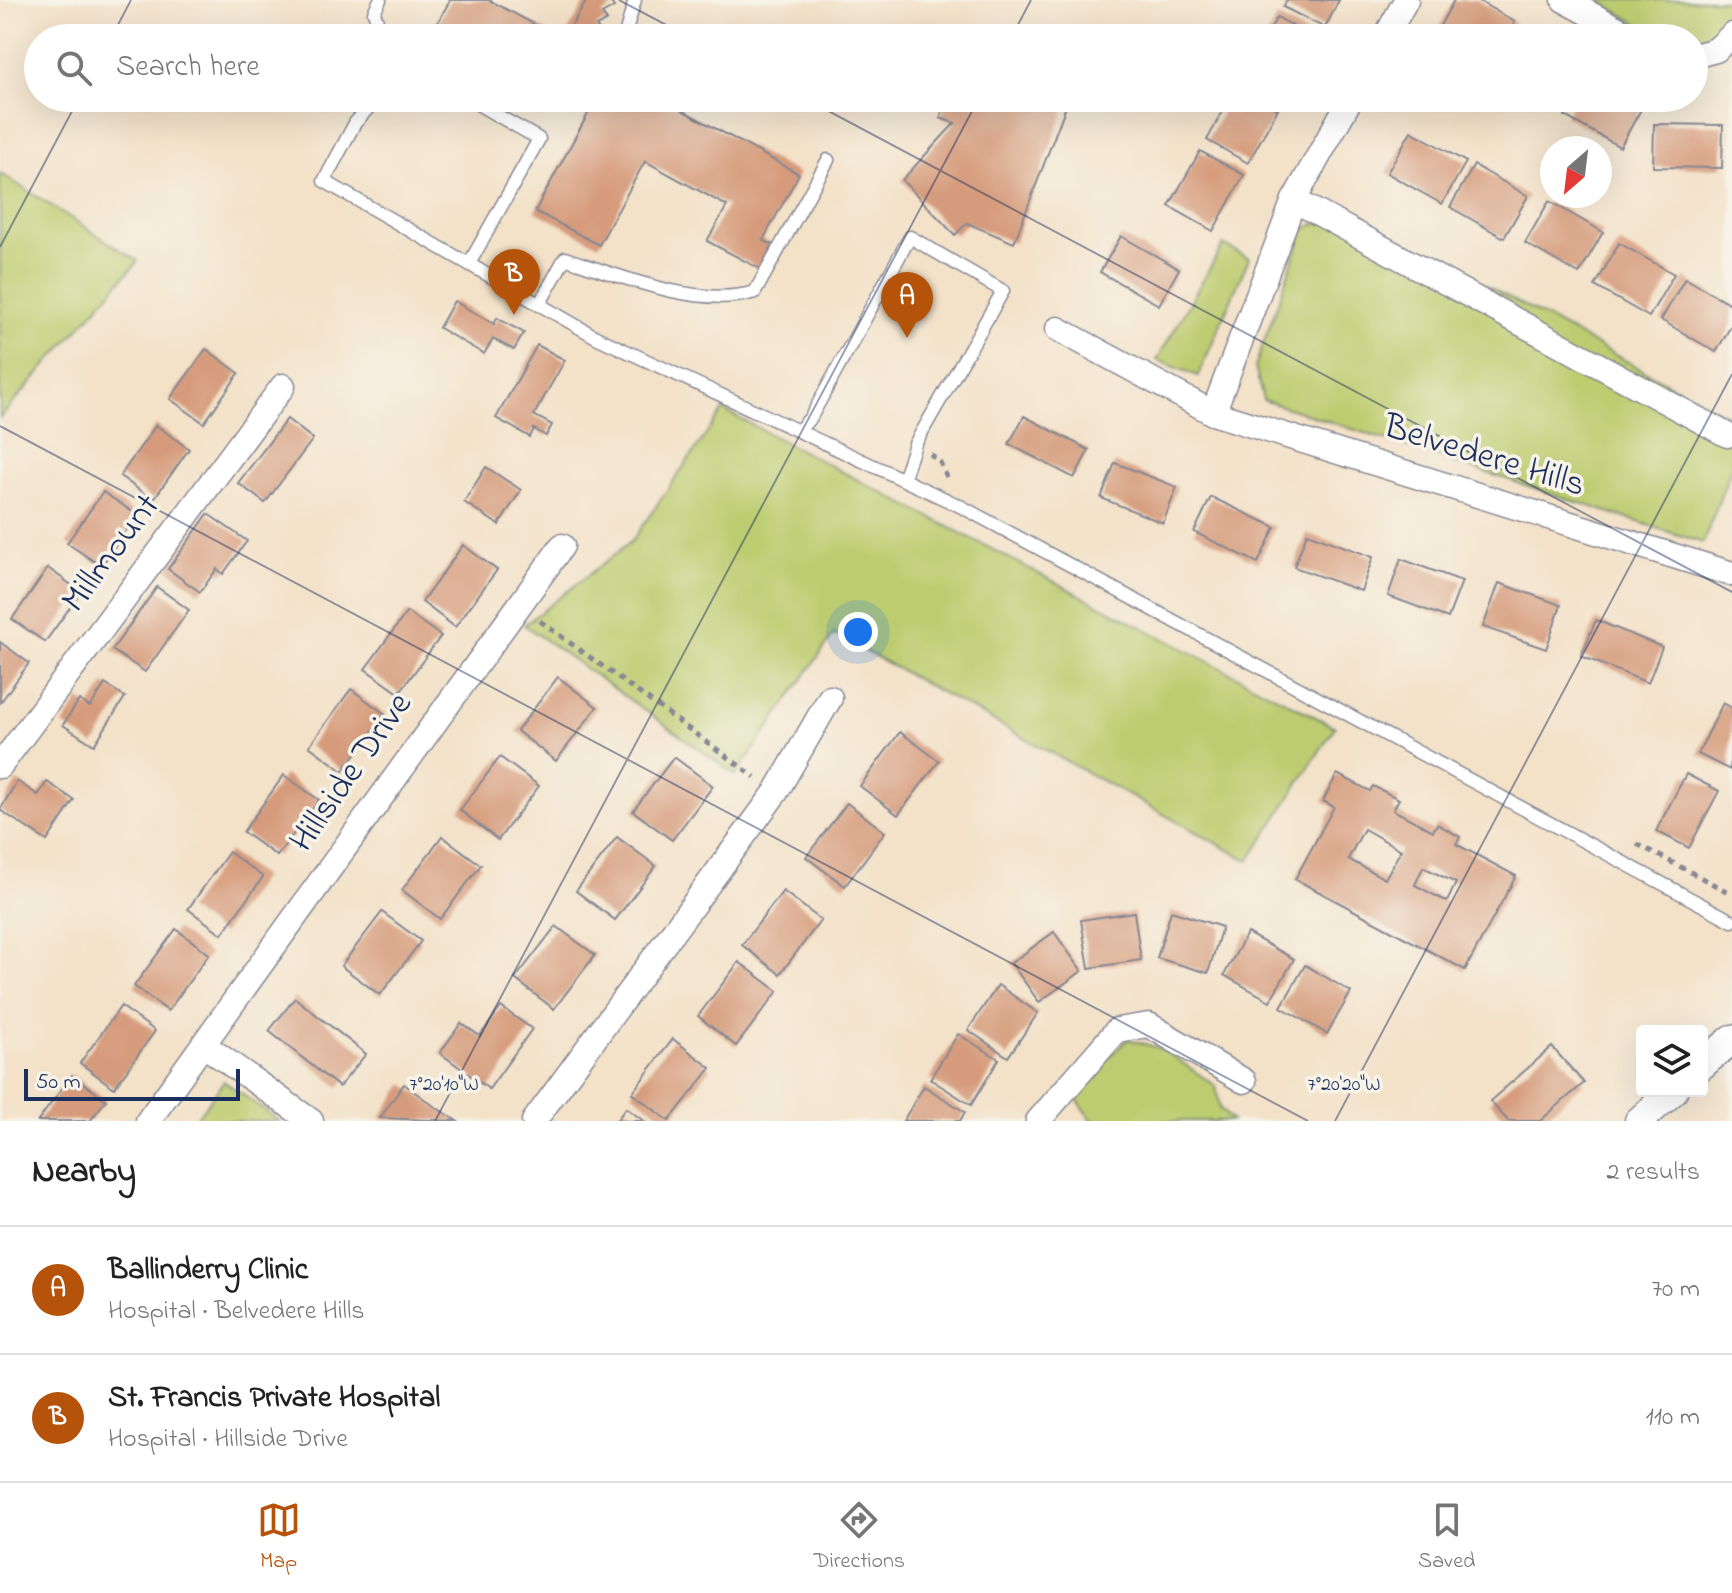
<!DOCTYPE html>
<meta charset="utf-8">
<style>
:root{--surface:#fff;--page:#f6f6f6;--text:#222;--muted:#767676;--line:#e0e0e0;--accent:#b45309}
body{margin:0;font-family:"Indie Flower",sans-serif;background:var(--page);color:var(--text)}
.controls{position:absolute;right:24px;bottom:24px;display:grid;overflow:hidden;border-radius:8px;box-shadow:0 8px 32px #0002}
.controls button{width:72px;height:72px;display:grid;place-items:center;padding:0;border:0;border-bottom:2px solid var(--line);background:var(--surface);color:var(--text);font:40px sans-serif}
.compass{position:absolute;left:1540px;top:136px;width:72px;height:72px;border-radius:50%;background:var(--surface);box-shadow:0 8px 32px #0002;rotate:208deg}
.scale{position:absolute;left:24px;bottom:20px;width:216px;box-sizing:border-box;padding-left:8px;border:4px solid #1b2f5e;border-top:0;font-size:22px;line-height:28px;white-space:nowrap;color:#1b2f5e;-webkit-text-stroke:6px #f7f3e8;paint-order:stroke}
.you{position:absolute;left:858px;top:632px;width:28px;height:28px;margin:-20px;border:6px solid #fff;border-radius:50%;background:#1a73e8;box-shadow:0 0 0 12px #1a73e833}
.badge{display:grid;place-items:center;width:52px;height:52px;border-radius:50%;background:var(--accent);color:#fff;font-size:26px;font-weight:700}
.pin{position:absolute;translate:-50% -66px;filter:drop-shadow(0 2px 4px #0008)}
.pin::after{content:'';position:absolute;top:42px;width:28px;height:24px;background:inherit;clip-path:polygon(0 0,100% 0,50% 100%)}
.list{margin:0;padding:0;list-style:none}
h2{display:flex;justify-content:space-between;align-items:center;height:104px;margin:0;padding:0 32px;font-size:34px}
h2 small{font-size:26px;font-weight:400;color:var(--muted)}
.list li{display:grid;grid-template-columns:52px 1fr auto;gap:24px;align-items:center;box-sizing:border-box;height:128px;padding:0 32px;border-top:2px solid var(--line)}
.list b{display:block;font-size:30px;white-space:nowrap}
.list p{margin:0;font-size:26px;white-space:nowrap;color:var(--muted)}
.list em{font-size:26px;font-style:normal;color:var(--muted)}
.icon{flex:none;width:44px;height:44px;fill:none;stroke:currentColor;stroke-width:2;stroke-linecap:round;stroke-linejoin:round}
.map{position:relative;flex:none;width:1732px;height:1121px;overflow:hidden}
.search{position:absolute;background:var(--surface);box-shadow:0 8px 32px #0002;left:24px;right:24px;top:24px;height:88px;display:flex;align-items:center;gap:20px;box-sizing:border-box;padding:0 28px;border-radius:44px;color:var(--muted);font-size:30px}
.sheet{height:360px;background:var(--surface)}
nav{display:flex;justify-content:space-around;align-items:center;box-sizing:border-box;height:112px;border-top:2px solid var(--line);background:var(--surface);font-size:22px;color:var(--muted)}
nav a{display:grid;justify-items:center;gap:4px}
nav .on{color:var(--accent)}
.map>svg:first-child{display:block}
.green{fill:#bdcc6f;stroke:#6c7e66;stroke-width:2}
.building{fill:#d69b7c;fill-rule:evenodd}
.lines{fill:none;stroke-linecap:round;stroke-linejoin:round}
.service-casing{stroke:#878893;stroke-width:15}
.minor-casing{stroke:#878893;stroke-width:27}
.tertiary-casing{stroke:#878893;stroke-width:31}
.path{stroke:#878893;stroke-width:5;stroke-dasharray:6 6;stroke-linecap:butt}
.service{stroke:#fff;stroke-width:12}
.minor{stroke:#fff;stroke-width:24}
.tertiary{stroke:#fff;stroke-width:28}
.ticks{fill:none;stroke:#1b2f5e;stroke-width:2;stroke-opacity:0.45}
.labels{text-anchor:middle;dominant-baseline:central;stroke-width:7;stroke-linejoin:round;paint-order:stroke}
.street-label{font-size:36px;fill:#1b2f5e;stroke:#f7f3e8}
.ticks-label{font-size:20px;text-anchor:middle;fill:#1b2f5e;stroke:#f7f3e8;stroke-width:7;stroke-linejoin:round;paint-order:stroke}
</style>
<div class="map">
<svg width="1732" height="1121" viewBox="0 0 1732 1121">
<rect width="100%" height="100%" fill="#f7f3e8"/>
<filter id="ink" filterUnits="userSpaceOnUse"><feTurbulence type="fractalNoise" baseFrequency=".0125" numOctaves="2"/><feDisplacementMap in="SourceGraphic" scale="16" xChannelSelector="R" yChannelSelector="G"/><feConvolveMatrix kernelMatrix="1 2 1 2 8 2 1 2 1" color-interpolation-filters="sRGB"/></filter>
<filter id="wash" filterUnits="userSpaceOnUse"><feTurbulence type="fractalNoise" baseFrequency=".006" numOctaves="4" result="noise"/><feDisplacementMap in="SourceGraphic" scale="32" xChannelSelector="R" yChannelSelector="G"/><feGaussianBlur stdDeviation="1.8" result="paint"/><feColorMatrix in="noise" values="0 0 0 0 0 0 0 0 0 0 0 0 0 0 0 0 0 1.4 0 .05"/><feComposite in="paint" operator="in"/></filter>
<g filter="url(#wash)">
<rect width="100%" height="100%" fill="#f3e1c8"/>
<g class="green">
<path d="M 1597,0 L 1731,0 C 1732,35 1697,44 1670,38 C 1649,34 1617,10 1597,0 Z"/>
<polygon points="0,173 138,261 0,418"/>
<polygon points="1346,210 1732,418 1732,466 1703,543 1263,400 1255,367 1304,229"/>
<polygon points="1223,245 1249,258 1198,376 1157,360"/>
<polygon points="723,410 1335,727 1249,861 834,634 736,775 524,625 632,541"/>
<polygon points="1128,1039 1162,1049 1216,1086 1220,1109 1232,1121 1093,1121 1076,1098 1084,1080"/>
<polygon points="224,1081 279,1121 194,1121"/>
</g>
<g id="blocks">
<g class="building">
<polygon points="450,0 489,0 560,38 453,38 435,28"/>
<polygon points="587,0 609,0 614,7 602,14 607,20 596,26 601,33 592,38 564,38"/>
<polygon points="1287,0 1339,0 1325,28 1283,7"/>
<polygon points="1454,0 1477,0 1515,22 1505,38 1445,38 1436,33"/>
<polygon points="1277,17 1314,38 1265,38"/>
<polygon points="563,98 660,98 799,174 763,240 773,245 760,269 707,241 727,206 645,161 599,245 535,211 589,112"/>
<polygon points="947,98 1069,98 1014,243 967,223 955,235 902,180 955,123 940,118"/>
<polygon points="1230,98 1257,98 1278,109 1248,163 1207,140"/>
<polygon points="1575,98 1633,98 1644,104 1620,147 1565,116"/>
<polygon points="1654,124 1723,125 1722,168 1653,167"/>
<polygon points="1411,131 1466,162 1442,204 1387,173"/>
<polygon points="1200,151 1244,175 1213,231 1169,206"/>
<polygon points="1474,165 1528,196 1504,238 1450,207"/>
<polygon points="1549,201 1603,232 1579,274 1525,243"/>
<polygon points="1121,236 1179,269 1159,305 1100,272"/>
<polygon points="1619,243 1674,274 1649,317 1595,286"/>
<polygon points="1685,278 1732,305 1732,324 1716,352 1661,320"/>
<polygon points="454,301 494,324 497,318 524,333 514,350 493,339 484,354 439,328"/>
<polygon points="537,345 565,360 534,415 552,425 546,436 534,429 530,437 496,418"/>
<polygon points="206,349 239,373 204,423 170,399"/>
<polygon points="1024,416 1089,450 1074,478 1009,444"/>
<polygon points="287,419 313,439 265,503 238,483"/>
<polygon points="156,425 189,449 153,500 120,476"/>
<polygon points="1115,463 1177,487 1163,523 1101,498"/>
<polygon points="486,467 521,490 499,525 464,502"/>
<polygon points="103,492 137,515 101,566 67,543"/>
<polygon points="1211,497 1275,527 1258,563 1194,532"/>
<polygon points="208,514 247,541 223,574 217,569 200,592 168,569"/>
<polygon points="1307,533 1373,557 1361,591 1294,567"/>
<polygon points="463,545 497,570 455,627 422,602"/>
<polygon points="1401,559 1462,581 1448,618 1388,596"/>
<polygon points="48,568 81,592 45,642 12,619"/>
<polygon points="1499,583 1561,605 1546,649 1483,627"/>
<polygon points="157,587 189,610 145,672 112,650"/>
<polygon points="407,612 441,636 399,693 365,669"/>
<polygon points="1596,620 1662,647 1648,683 1581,656"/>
<polygon points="0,642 29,663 0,703"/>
<polygon points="558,677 597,707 556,761 517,731"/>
<polygon points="105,684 125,697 94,745 63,725 79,700 90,707"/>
<polygon points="351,689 385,714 343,771 309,746"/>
<polygon points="1723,703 1732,708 1730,770 1698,754"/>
<polygon points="900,732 939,761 898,815 860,786"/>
<polygon points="500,757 539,786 498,840 460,810"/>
<polygon points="674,757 713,786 672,840 633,811"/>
<path d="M 1337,774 L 1370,791 L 1373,786 L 1399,799 L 1393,810 L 1433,831 L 1437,824 L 1460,837 L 1456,844 L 1516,876 L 1465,970 L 1295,879 L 1334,807 L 1323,801 ZM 1364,829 L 1401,850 L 1385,879 L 1348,859 ZM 1423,867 L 1456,883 L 1447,902 L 1415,885 Z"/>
<polygon points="1686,774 1719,791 1689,848 1656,831"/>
<polygon points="284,775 319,800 277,856 243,832"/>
<polygon points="17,781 38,795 47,782 74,800 47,841 0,810"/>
<polygon points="847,803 885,832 845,886 806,857"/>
<polygon points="442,836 481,865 440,919 402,890"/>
<polygon points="617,837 656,866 615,920 576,891"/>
<polygon points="229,852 263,877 222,934 188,909"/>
<polygon points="783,891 821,920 780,974 742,945"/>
<polygon points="1171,911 1222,927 1208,973 1157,958"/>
<polygon points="382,912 421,941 380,995 341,966"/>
<polygon points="1134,912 1141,960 1089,968 1081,920"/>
<polygon points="556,926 595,955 554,1009 515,979"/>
<polygon points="176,929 209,954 168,1011 134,986"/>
<polygon points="1054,932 1082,971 1039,1002 1011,963"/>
<polygon points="1247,933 1294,959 1270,1001 1224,975"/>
<polygon points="739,962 778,991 736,1046 698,1016"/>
<polygon points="1305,965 1351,992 1327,1034 1281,1007"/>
<polygon points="998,985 1038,1013 1008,1057 968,1030"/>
<polygon points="295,998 366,1054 339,1087 269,1031"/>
<polygon points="121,1006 155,1031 114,1088 80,1063"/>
<polygon points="501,1007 532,1029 489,1089 440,1053 461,1023 480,1036"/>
<polygon points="958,1034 999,1059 971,1105 930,1079"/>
<polygon points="673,1039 711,1068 669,1121 632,1093"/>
<polygon points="1552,1047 1584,1083 1540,1121 1508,1121 1490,1101"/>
<polygon points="72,1075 106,1100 90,1121 38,1121"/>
<polygon points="404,1084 434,1106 457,1121 380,1118"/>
<polygon points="924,1086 965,1112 960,1121 903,1121"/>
<polygon points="626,1108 644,1121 616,1121"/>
</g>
</g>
</g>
<g filter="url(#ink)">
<use href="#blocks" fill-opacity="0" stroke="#878893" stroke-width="2"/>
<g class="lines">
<defs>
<g id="service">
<polyline points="380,0 374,12 383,38"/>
<polyline points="624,38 635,0"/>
<polyline points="377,98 355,123 324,181 596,337 962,507 1732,921"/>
<polyline points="467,98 539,139 469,264"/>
<path d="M 539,305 L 565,258 C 618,276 701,309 755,292 L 828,160"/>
<polyline points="799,430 811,417 910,237 1003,291 915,444 904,477"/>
</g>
<g id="minor">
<polyline points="1564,0 1635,38"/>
<polyline points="1385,38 1406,0"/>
<polyline points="1694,56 1716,50 1732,35"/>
<polyline points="1351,98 1294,200 1213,413 1732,574"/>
<polyline points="1294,200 1727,435"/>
<polyline points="1058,329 1213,413"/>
<polyline points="0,766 283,386"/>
<polyline points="204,1045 311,1121"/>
<polyline points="148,1121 562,546"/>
<polyline points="534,1121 776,792 830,698"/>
<polyline points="1038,1121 1117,1030 1149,1025 1244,1081"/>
</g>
<g id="tertiary">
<polyline points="1702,1065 1732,1039"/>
<polyline points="1639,1121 1673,1091"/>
</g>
</defs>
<use href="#service" class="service-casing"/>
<use href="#minor" class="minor-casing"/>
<use href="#tertiary" class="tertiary-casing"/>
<g class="path">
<polyline points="930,454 939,460 947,477"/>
<polyline points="540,621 755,777"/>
<polyline points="1637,844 1732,894"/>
</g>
<use href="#service" class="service"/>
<use href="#minor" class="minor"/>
<use href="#tertiary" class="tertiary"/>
</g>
</g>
<path class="ticks" d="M 619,0 L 691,38M 111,38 L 131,0M 1011,38 L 1031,0M 804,98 L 1732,592M 0,247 L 79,98M 0,426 L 1308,1121M 435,1121 L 979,98M 1335,1121 L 1732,374"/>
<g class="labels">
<g class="street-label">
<text transform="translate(1484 457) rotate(17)">Belvedere Hills</text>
<text transform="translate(112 554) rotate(-53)">Millmount</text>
<text transform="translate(352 773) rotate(-55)">Hillside Drive</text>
</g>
</g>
<g class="ticks-label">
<text x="444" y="1090">7°20'10"W</text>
<text x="1344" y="1090">7°20'20"W</text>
</g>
</svg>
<div class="controls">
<button><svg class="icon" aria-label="layers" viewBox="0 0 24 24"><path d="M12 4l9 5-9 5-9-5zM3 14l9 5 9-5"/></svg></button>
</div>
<svg class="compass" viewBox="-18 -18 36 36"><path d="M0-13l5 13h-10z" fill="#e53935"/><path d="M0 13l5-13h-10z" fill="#767676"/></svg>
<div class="scale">50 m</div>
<div class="you"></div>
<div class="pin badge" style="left:907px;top:338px">A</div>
<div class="pin badge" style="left:514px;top:315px">B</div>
<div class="search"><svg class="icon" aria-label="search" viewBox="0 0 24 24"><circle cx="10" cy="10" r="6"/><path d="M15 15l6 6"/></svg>Search here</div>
</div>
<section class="sheet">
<h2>Nearby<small>2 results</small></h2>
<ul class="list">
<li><span class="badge">A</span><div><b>Ballinderry Clinic</b><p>Hospital · Belvedere Hills</p></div><em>70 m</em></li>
<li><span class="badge">B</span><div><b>St. Francis Private Hospital</b><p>Hospital · Hillside Drive</p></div><em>110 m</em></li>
</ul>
</section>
<nav>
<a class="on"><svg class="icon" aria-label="map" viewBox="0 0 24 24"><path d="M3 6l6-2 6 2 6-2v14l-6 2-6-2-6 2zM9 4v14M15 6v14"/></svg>Map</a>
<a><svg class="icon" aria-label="directions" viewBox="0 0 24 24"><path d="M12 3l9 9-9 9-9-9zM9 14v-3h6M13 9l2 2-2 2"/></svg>Directions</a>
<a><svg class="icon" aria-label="saved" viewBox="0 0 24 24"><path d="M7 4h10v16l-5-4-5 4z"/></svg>Saved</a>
</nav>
